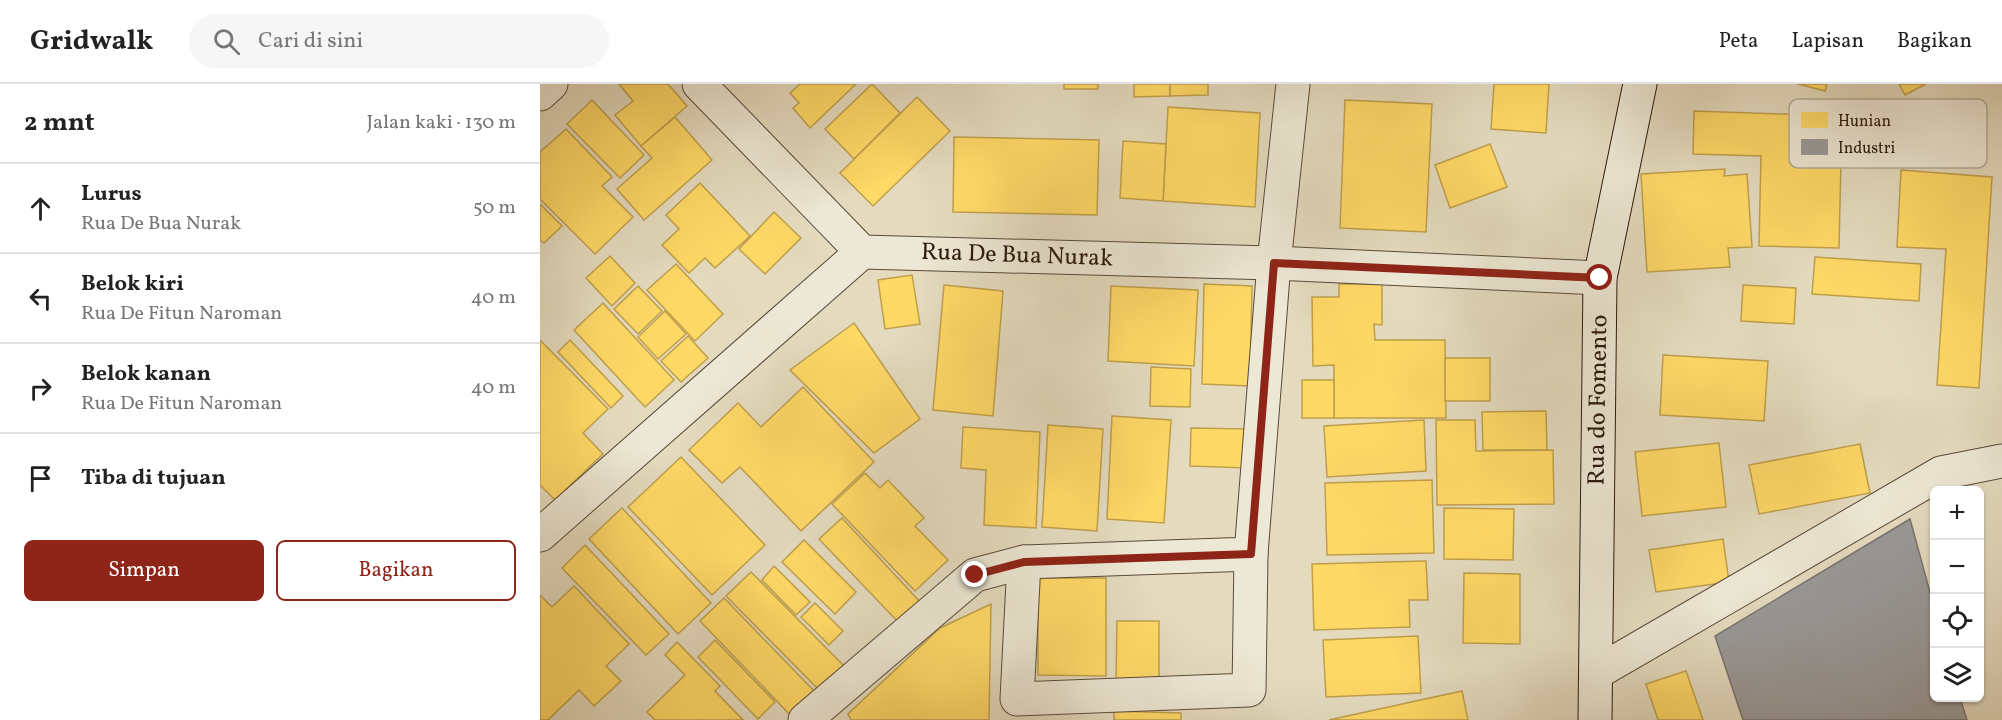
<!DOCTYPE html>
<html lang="id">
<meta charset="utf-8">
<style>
:root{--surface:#fff;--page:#f6f6f6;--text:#222;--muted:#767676;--line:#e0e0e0;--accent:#8f2418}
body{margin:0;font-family:Vollkorn,serif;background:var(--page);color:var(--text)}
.controls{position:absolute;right:18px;bottom:18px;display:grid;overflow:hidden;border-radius:9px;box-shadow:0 2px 4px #0004}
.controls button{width:54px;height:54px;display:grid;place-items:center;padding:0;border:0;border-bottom:2px solid var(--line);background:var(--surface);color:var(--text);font:30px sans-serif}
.stop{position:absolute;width:18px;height:18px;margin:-14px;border:4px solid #8f2418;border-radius:50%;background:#fff}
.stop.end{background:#8f2418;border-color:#fff;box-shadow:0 2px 6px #0008}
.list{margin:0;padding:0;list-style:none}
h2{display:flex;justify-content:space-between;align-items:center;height:78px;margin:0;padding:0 24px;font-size:26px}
h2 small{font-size:20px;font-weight:400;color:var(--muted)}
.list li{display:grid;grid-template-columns:39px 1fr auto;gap:18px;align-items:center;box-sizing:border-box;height:90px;padding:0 24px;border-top:2px solid var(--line)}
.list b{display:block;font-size:22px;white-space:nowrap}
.list p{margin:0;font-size:20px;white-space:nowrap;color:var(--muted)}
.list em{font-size:20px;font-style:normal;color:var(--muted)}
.actions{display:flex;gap:12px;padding:18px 24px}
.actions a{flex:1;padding:14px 0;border:2px solid var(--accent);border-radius:9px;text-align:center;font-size:21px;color:var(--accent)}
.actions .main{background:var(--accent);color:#fff}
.icon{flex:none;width:33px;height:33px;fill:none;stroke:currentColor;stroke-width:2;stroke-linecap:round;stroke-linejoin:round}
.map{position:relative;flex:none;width:1462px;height:636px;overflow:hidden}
header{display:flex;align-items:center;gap:36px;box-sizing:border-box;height:84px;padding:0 30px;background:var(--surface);border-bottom:2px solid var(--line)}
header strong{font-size:28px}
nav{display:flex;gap:33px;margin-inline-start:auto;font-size:21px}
.search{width:420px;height:54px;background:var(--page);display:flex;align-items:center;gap:15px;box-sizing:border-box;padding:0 21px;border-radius:33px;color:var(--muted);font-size:22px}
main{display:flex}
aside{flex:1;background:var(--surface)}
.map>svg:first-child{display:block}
.homes{fill:#ffd966;stroke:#bf9f4b;stroke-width:1.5}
.industry{fill:#999;stroke:#78736f;stroke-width:1.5}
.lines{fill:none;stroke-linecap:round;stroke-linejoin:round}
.street-casing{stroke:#594a3a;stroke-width:35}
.secondary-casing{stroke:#2b190d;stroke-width:35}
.street{stroke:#ede8d5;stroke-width:33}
.secondary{stroke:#ede8d5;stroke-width:33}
.route{stroke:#8f2418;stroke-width:8}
.labels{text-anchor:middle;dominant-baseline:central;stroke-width:6;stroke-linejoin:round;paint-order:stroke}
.street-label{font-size:24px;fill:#2b190d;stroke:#ede8d5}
.key{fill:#ede8d5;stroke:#b3aa99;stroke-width:1.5}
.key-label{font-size:16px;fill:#2b190d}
</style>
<header>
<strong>Gridwalk</strong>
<div class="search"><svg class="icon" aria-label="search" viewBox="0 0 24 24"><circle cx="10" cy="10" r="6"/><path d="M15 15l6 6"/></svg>Cari di sini</div>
<nav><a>Peta</a><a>Lapisan</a><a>Bagikan</a></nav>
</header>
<main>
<aside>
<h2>2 mnt<small>Jalan kaki · 130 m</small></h2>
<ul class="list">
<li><svg class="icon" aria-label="ahead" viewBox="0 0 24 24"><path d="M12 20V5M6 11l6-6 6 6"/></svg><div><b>Lurus</b><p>Rua De Bua Nurak</p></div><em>50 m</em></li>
<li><svg class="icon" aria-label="left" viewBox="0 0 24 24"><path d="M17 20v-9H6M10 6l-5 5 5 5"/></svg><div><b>Belok kiri</b><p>Rua De Fitun Naroman</p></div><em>40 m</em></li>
<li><svg class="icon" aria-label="right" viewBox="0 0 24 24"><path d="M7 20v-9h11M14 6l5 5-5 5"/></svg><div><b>Belok kanan</b><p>Rua De Fitun Naroman</p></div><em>40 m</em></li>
<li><svg class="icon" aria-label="arrive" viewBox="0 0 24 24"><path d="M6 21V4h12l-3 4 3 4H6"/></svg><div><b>Tiba di tujuan</b></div></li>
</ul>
<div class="actions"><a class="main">Simpan</a><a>Bagikan</a></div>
</aside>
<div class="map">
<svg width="1462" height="636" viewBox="0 0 1462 636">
<rect width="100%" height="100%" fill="#e4dbbf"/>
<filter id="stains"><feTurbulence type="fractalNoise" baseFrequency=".00333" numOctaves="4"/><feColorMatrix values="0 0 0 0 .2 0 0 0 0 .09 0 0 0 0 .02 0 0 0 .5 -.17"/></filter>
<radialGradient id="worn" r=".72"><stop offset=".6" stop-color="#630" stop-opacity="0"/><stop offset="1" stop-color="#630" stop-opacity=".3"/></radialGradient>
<g class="homes">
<polygon points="79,0 128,0 147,22 101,62 75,31 93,17"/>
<polygon points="260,0 316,0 270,44 253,24 259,19 250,9"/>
<polygon points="332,0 360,29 314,75 285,45"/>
<rect x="524" y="0" width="34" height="5"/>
<polygon points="594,0 630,0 630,12 594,13"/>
<polygon points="630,0 668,0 668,11 630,12"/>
<polygon points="954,0 1009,0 1006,49 951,45"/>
<polygon points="1258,0 1287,0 1285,7"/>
<polygon points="1359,0 1386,0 1365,11"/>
<polygon points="377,13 410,47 333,122 300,89"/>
<polygon points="52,16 104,71 80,94 27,40"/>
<polygon points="805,16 892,20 886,148 800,144"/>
<polygon points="628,23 720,29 715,123 623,117"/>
<polygon points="1154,27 1302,32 1299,164 1219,162 1221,72 1153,70"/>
<polygon points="135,33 172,76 104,136 77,105 112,74 101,62"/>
<polygon points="26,45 72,93 62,102 93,133 55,170 0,115 0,68"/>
<polygon points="414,53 559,56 557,131 413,128"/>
<polygon points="583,57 626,60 623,117 580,114"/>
<polygon points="950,60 967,103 910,124 895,81"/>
<polygon points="1185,85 1184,92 1207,90 1212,163 1188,164 1190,183 1107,188 1101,90"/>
<polygon points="1361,86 1452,93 1439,304 1397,301 1406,165 1357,163"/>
<polygon points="160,99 210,152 175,184 165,174 149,189 122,161 139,145 126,131"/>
<polygon points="0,120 22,142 4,159 0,156"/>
<polygon points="234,128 261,154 225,190 199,165"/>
<polygon points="70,172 95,199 72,222 46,194"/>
<polygon points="1275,173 1381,180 1379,217 1272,210"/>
<polygon points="136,180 183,230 155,257 107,206"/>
<polygon points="372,191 380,240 345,245 338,196"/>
<polygon points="664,200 712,202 710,302 662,300"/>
<polygon points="799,200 842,200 842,241 834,240 835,256 905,256 906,334 794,334 794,281 773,282 772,213 799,213"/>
<polygon points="404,201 463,207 453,332 393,326"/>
<polygon points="1203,201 1256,204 1254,240 1201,237"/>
<polygon points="98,202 122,227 98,250 74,225"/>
<polygon points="571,202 658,206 654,282 568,277"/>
<polygon points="63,219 134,296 105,323 34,246"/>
<polygon points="125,227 146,250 118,275 98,253"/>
<polygon points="314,239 380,335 334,369 250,286"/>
<polygon points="148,252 168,274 141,298 121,277"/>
<polygon points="0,256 68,325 43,349 63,370 15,416 0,401"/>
<polygon points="30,256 83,312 71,324 18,268"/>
<polygon points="1123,271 1228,277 1224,337 1120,331"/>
<rect x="905" y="274" width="45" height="43"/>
<polygon points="611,283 651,285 650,323 610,322"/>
<rect x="762" y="296" width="32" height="38"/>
<polygon points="263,303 334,378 261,447 200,383 182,399 149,366 198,319 221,343"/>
<polygon points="1006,327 1007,366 943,366 942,328"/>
<polygon points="572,332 631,336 624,439 567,435"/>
<polygon points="884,336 886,387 787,393 784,342"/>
<polygon points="896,336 935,336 936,367 1013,366 1014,420 897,421"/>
<polygon points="508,341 563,345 557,447 502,443"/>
<polygon points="423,343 500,348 496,444 444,441 446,386 421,384"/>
<polygon points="651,344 709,345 708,384 650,382"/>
<polygon points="1179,359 1186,423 1102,432 1095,368"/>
<polygon points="1320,360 1330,409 1219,430 1209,381"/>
<polygon points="141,373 225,461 172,511 88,423"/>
<polygon points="325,389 340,404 348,396 384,434 375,442 408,476 375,507 292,420"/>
<polygon points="892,396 894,469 787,471 785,399"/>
<polygon points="82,424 171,519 138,550 49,455"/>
<polygon points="904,424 974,425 973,476 904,475"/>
<polygon points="302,434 382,520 360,540 279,455"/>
<polygon points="1183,455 1189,498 1116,508 1109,466"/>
<polygon points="264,456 316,508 295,530 242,478"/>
<polygon points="45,461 129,550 106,571 22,484"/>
<polygon points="886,477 888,516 869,516 870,543 774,546 772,480"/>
<polygon points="234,482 270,518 256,531 222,496"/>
<polygon points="211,488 306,584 281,608 186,512"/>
<polygon points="924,489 980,490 980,560 923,559"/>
<polygon points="498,494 566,494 566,592 498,591"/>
<polygon points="34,502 89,560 66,582 81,597 54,622 39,606 8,636 0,636 0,511 12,523"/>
<polygon points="184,514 276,609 252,633 160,537"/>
<polygon points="275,519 303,547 289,561 261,533"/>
<polygon points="451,520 449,636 311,636 308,630 400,544"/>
<polygon points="577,537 619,537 619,596 576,596"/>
<polygon points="878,552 881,609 786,613 783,556"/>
<polygon points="175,556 235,618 218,635 158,573"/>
<polygon points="137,558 180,602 175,607 203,636 115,636 107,628 145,591 125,571"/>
<polygon points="1146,587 1163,636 1118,636 1106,600"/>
<polygon points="922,607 928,636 789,636"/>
<polygon points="574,627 641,629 641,636 574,636"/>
</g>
<polygon class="industry" points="1370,435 1394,523 1394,614 1420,614 1427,636 1203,636 1175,552"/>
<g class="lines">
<defs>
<g id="street">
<polyline points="159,0 322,168"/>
<polyline points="0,10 11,0"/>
<polyline points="0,451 322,168 734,179 1060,194"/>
<polyline points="484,478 477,615 709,606 711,470"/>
<polyline points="1056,589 1401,389 1462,377"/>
<polyline points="265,636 435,491 484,478 711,470 734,179 753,0"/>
</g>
<polyline id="secondary" points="1055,636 1060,194 1100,0"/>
</defs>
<use href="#street" class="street-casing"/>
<use href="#secondary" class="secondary-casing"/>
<use href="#street" class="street"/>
<use href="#secondary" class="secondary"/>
</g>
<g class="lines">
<polyline class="route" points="435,491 484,478 711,470 734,179 1060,194"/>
</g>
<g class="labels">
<g class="street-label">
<text transform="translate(477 172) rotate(2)">Rua De Bua Nurak</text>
<text transform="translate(1059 316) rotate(-89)">Rua do Fomento</text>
</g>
</g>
<rect x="1249" y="15" width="198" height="69" rx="9" class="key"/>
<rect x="1261" y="28" width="27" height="16" fill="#ffd966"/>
<rect x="1261" y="55" width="27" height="16" fill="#999"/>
<g class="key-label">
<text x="1298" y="42">Hunian</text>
<text x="1298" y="69">Industri</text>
</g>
<rect width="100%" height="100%" filter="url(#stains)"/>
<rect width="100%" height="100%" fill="url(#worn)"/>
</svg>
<div class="controls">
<button>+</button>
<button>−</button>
<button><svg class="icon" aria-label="locate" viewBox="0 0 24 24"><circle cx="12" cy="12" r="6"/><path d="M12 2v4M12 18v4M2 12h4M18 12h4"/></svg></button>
<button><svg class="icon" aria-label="layers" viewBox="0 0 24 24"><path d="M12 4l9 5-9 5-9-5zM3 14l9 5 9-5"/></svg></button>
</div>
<div class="stop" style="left:1060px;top:194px"></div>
<div class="stop end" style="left:435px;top:491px"></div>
</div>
</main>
